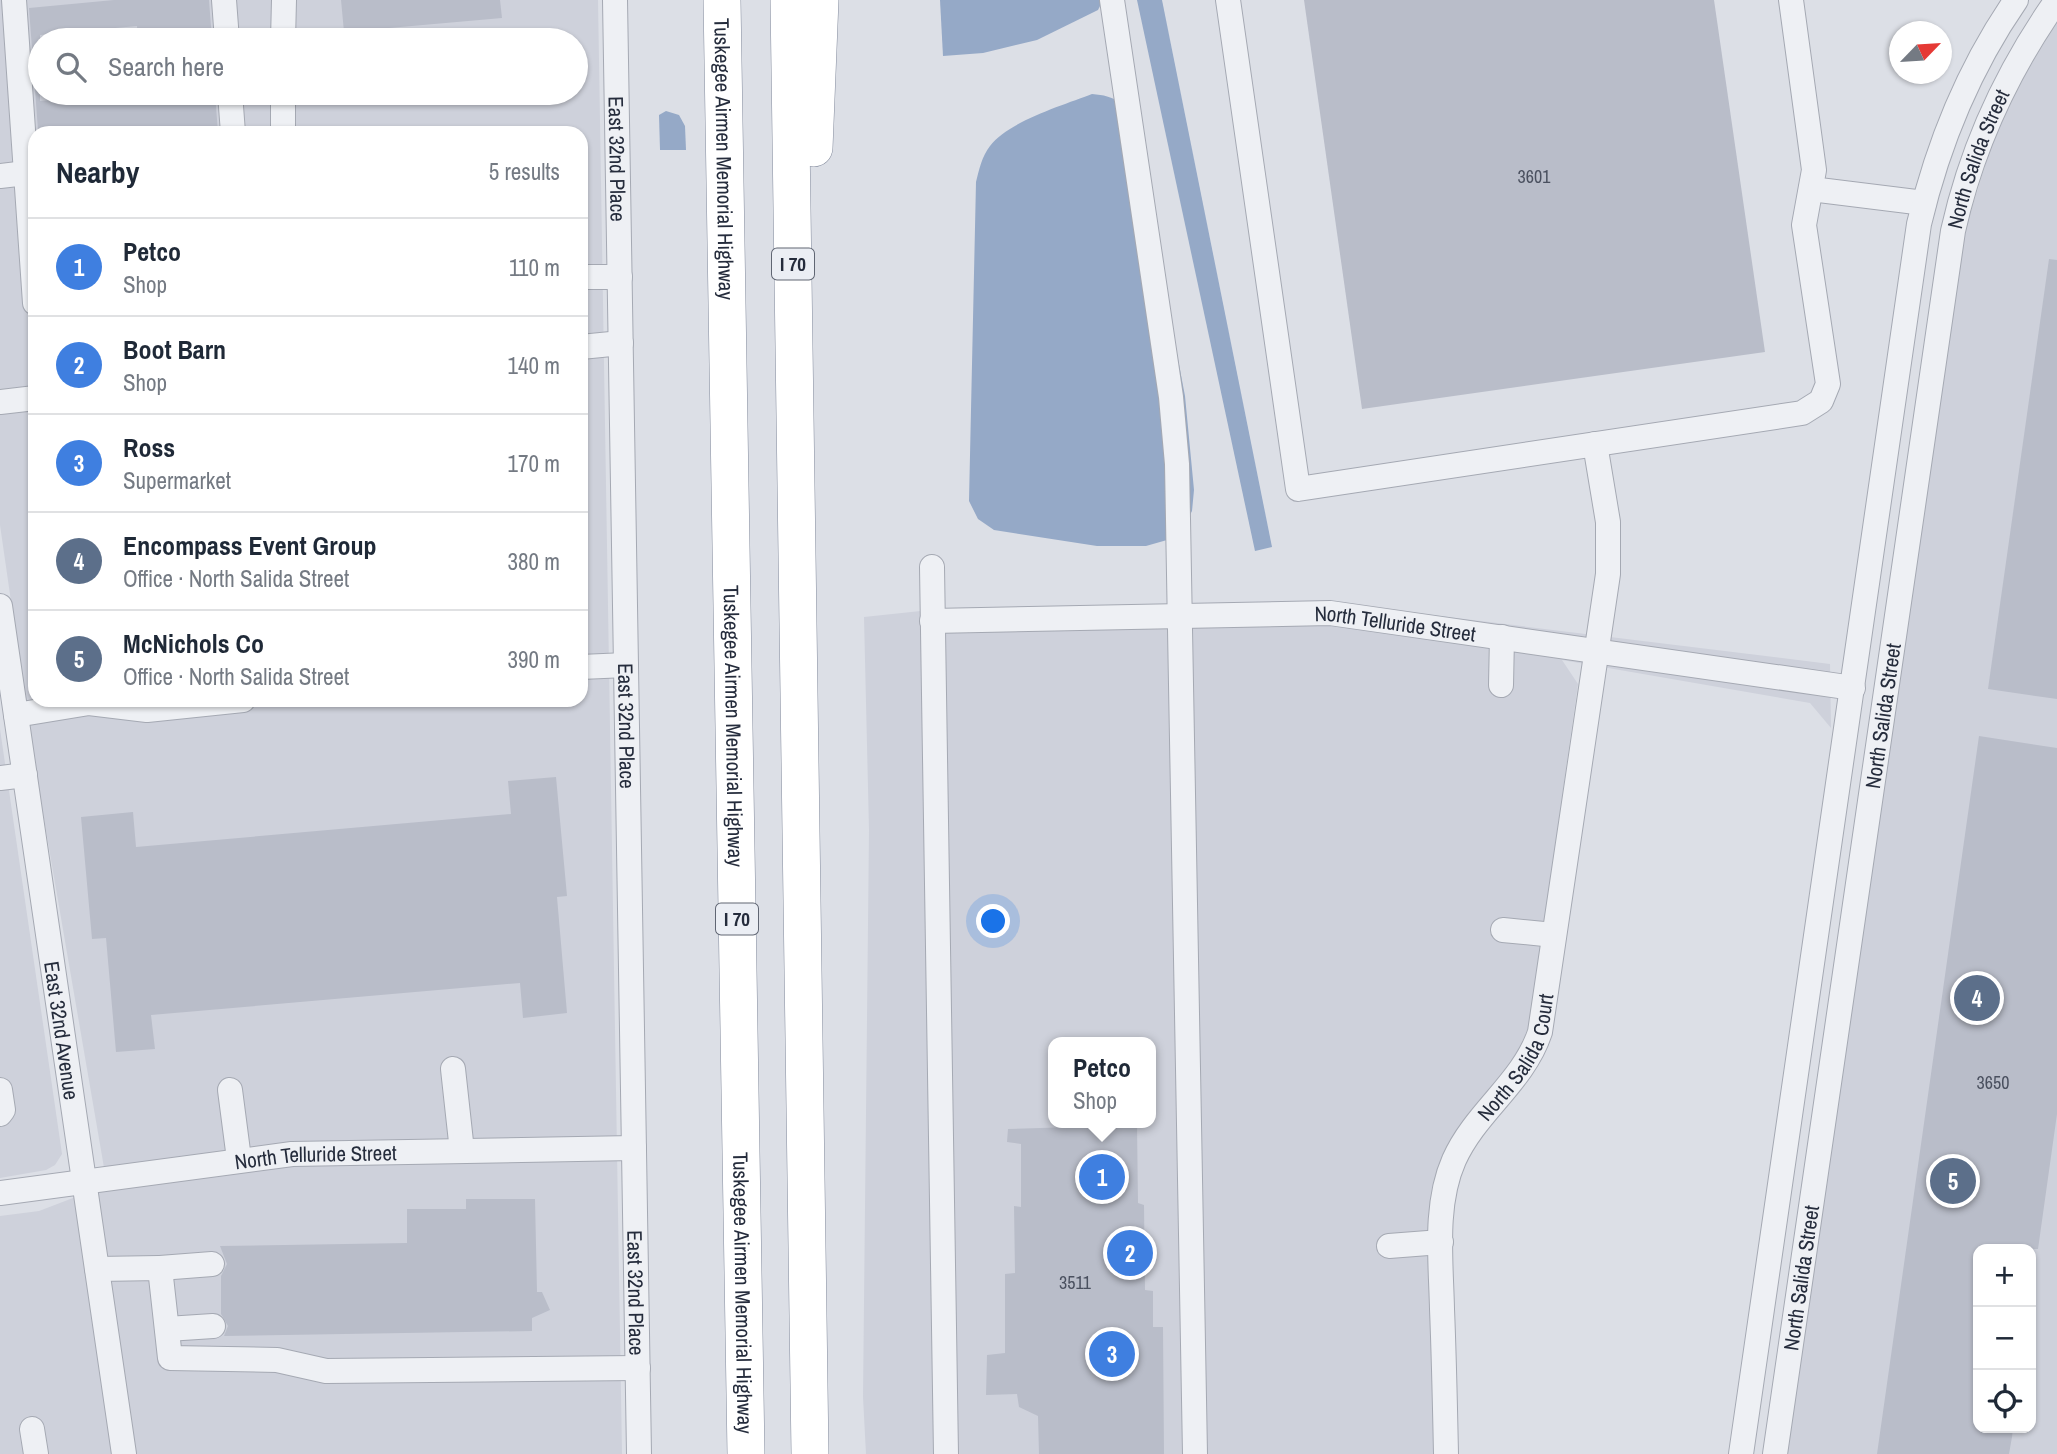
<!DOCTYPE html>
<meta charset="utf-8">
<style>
:root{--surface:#fff;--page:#f2f2f3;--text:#1f2937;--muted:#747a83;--line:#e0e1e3;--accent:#cf3d45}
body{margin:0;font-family:"Archivo Narrow",sans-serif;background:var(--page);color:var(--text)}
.controls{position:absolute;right:21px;bottom:21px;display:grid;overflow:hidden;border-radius:14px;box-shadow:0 2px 5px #0004}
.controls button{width:63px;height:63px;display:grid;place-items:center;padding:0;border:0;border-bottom:2px solid var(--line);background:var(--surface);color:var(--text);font:35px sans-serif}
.compass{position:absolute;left:1889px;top:21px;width:63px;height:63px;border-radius:50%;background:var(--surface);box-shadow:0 2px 5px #0004;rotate:65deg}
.you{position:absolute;left:994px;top:922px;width:24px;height:24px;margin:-18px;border:5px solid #fff;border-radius:50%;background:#1a73e8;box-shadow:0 0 0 10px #1a73e833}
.badge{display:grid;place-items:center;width:46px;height:46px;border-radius:50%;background:var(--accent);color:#fff;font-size:23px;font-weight:700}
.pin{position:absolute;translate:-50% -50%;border:4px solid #fff;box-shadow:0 2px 7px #0006}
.popup{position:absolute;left:1048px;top:1037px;width:108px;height:91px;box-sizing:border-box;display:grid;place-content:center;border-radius:14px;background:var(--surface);filter:drop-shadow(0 2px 5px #0005);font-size:23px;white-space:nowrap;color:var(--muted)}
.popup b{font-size:26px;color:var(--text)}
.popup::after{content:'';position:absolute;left:50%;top:100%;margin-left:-14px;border:14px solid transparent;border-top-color:var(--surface)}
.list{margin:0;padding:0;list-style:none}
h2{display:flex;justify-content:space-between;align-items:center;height:91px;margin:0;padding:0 28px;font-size:30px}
h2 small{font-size:23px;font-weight:400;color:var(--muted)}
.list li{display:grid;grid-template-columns:46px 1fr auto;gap:21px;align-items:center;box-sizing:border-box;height:98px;padding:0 28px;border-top:2px solid var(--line)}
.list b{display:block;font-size:26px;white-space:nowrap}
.list p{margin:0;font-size:23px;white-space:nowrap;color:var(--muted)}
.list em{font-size:23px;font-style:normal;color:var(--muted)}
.icon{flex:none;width:38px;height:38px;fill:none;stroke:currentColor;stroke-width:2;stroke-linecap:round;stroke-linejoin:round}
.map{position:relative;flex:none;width:2057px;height:1454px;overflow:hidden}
.search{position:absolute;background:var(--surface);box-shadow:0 2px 5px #0004;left:28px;top:28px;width:560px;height:77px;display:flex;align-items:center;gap:18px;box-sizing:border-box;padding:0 24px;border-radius:38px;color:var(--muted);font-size:26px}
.panel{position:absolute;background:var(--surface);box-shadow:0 2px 5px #0004;left:28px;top:126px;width:560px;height:581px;border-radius:21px}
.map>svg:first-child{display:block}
.built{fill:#ced1db;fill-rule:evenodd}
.water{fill:#95a9c7}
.building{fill:#b9bdc9}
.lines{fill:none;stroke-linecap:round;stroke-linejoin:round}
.minor-casing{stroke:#a5a9b3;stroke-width:26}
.highway-casing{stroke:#838b9d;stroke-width:38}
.minor{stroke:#eef0f4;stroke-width:24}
.highway{stroke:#fff;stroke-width:37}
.labels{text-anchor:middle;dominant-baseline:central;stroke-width:7;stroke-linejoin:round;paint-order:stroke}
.number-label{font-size:18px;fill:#4a505f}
.shield{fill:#ebeef4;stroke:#606673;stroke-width:2}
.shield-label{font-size:19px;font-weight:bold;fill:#252c3c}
.street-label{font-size:21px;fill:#252c3c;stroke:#ebeef4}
</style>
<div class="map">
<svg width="2057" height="1454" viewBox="0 0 2057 1454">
<rect width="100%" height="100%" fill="#dcdfe6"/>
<g class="built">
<path d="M 0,0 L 598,0 L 622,1454 L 0,1454 L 0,1216 L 39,1211 L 107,1185 L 34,761 L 0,525 ZM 40,40 L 576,40 L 576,93 L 40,93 ZM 35,133 L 581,133 L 581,700 L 35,700 Z"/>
<path d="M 2057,21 L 2057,1454 L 1787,1454 L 1966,227 L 1994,137 L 2015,92 ZM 1978,1249 L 2031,1249 L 2031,1428 L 1978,1428 Z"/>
<path d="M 1342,604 L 1830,664 L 1831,728 L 1810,703 L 1562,660 L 1578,684 L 1530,1023 L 1515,1058 L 1447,1157 L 1438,1454 L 866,1454 L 863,1397 L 869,830 L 864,617 L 949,608 ZM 1053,1042 L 1151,1042 L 1151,1123 L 1053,1123 Z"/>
<polygon points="0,729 62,1154 55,1165 46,1170 0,1178"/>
</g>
<g class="water">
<polygon points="940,0 1103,0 1098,10 1037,40 983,53 943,56"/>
<polygon points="1137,0 1162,0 1272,547 1255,551"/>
<path d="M 1092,94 C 1116,96 1123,102 1133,123 L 1185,396 L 1194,490 L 1192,511 L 1182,530 L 1167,540 L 1146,546 L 1097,546 L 994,530 L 978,519 L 969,501 L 976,182 C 979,170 982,156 990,146 C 1009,121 1064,105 1092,94 Z"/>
<polygon points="666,111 679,115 685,126 686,150 660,150 659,115"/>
</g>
<g class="building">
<polygon points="114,0 209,0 212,40 138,40 137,26 40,35 40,101 133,93 215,93 218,133 80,133 80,126 38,130 29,8"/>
<polygon points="341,0 500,0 502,18 344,32"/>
<polygon points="1304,0 1714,0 1765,352 1362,409"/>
<polygon points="2049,259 2057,260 2057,699 1988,689"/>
<polygon points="1979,736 2057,748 2057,1114 2038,1249 1978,1249 1978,1428 2013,1428 2012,1437 2009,1454 1877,1454"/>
<polygon points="556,777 567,896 557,897 567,1013 523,1018 520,983 151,1015 155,1049 116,1052 106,938 92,939 81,817 133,812 136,847 511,814 508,781"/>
<polygon points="1137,1125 1138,1203 1144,1205 1145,1290 1153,1291 1153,1327 1163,1327 1164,1454 1039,1454 1038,1416 1019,1407 1017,1394 986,1395 987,1355 1005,1353 1005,1274 1015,1273 1014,1206 1021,1207 1021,1144 1007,1142 1008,1129"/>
<polygon points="466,1199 535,1199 537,1292 542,1292 550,1310 532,1318 532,1331 224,1336 228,1326 221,1314 221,1276 227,1264 220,1246 407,1243 407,1209 466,1209"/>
</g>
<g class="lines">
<defs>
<g id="minor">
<polyline points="14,0 35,303"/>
<polyline points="224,0 227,40"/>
<path id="s1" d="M 615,0 L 639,1454"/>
<polyline points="1112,0 1171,397 1177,464 1195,1454"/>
<polyline points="1228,0 1298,489 1802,413 1821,401 1828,384 1804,225 1814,170 1791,0"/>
<polyline points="283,40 284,0"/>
<polyline points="230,93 233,133"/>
<polyline points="283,133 283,93"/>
<polyline points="0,176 26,173"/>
<polyline points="1811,189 1924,203"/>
<polyline points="581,277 620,277"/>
<polyline points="581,347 621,343"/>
<polyline points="0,402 35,398"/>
<polyline points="932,567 946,1454"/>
<path id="s2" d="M 0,606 L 124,1454"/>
<path id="s3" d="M 932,621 L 1330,613 L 1853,688"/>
<polyline points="581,667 626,665"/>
<polyline points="1501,685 1502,637"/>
<polyline points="16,715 89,703 147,710 243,700"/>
<polyline points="0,778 25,775"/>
<polyline points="1503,930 1554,935"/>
<polyline points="453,1069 462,1151"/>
<polyline points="0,1090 3,1110 0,1114"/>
<polyline points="230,1090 239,1159"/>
<path id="s4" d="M 0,1193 L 292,1154 L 634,1148"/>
<polyline points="1389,1246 1441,1242"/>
<polyline points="160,1268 212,1264"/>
<polyline points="97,1269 160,1268 170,1358 277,1360 326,1371 638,1368"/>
<polyline points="167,1329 213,1326"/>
<polyline points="32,1429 36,1454"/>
<path id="s5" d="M 1446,1454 C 1445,1406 1444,1357 1442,1309 C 1441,1261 1434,1205 1454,1160 C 1476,1111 1523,1083 1540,1032 L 1608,574 L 1608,522 L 1595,444"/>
<path d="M 1741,1454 L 1919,224 C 1938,144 1969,68 2016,0"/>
<path id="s6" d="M 1775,1454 L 1953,231 C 1972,146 2007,71 2057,0"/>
</g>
<g id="highway">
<path id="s7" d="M 722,0 L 746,1454"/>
<polyline points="789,0 810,1454"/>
<polyline points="814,148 820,0"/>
</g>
</defs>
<use href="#minor" class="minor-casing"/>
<use href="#highway" class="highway-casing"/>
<use href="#minor" class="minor"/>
<use href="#highway" class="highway"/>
</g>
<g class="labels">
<g class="number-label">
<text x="1534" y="176">3601</text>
<text x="1993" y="1082">3650</text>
<text x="1075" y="1282">3511</text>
</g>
<g class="shield">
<rect x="772" y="248.5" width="42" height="31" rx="5"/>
<rect x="716" y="903.5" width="42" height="31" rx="5"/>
</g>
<g class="shield-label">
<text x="793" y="264">I 70</text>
<text x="737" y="919">I 70</text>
</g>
<g class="street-label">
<text stroke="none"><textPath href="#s6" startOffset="1312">North Salida Street</textPath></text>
<text stroke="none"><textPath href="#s1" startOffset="159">East 32nd Place</textPath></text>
<text stroke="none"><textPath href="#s7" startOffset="159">Tuskegee Airmen Memorial Highway</textPath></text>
<text stroke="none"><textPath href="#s3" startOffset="464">North Telluride Street</textPath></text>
<text stroke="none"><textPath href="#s6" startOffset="746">North Salida Street</textPath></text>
<text stroke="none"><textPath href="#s1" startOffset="726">East 32nd Place</textPath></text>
<text stroke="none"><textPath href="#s7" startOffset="726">Tuskegee Airmen Memorial Highway</textPath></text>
<text stroke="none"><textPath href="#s2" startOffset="429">East 32nd Avenue</textPath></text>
<text stroke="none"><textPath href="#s5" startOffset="418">North Salida Court</textPath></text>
<text stroke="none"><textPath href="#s4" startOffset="318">North Telluride Street</textPath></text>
<text stroke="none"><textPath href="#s6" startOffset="178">North Salida Street</textPath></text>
<text stroke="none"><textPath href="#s1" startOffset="1293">East 32nd Place</textPath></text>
<text stroke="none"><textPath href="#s7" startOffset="1293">Tuskegee Airmen Memorial Highway</textPath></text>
</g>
</g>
</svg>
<div class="controls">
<button>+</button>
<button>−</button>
<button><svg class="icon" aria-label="locate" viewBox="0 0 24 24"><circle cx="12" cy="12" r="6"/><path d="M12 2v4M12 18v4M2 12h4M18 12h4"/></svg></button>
</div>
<svg class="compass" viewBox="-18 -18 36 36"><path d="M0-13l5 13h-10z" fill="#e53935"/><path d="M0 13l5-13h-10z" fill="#747a83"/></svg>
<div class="you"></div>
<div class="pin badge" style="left:1102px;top:1177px;background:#3f7fe0">1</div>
<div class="popup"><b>Petco</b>Shop</div>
<div class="pin badge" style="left:1130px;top:1253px;background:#3f7fe0">2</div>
<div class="pin badge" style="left:1112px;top:1354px;background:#3f7fe0">3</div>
<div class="pin badge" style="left:1977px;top:998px;background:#5c6f8a">4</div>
<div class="pin badge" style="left:1953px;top:1181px;background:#5c6f8a">5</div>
<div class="search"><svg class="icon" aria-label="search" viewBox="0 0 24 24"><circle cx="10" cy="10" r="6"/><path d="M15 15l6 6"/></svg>Search here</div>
<section class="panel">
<h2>Nearby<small>5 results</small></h2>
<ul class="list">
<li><span class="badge" style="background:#3f7fe0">1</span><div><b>Petco</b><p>Shop</p></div><em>110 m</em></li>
<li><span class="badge" style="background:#3f7fe0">2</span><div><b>Boot Barn</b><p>Shop</p></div><em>140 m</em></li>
<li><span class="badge" style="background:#3f7fe0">3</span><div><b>Ross</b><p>Supermarket</p></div><em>170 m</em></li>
<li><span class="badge" style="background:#5c6f8a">4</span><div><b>Encompass Event Group</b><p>Office · North Salida Street</p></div><em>380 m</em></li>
<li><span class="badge" style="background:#5c6f8a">5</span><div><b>McNichols Co</b><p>Office · North Salida Street</p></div><em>390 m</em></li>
</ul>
</section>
</div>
